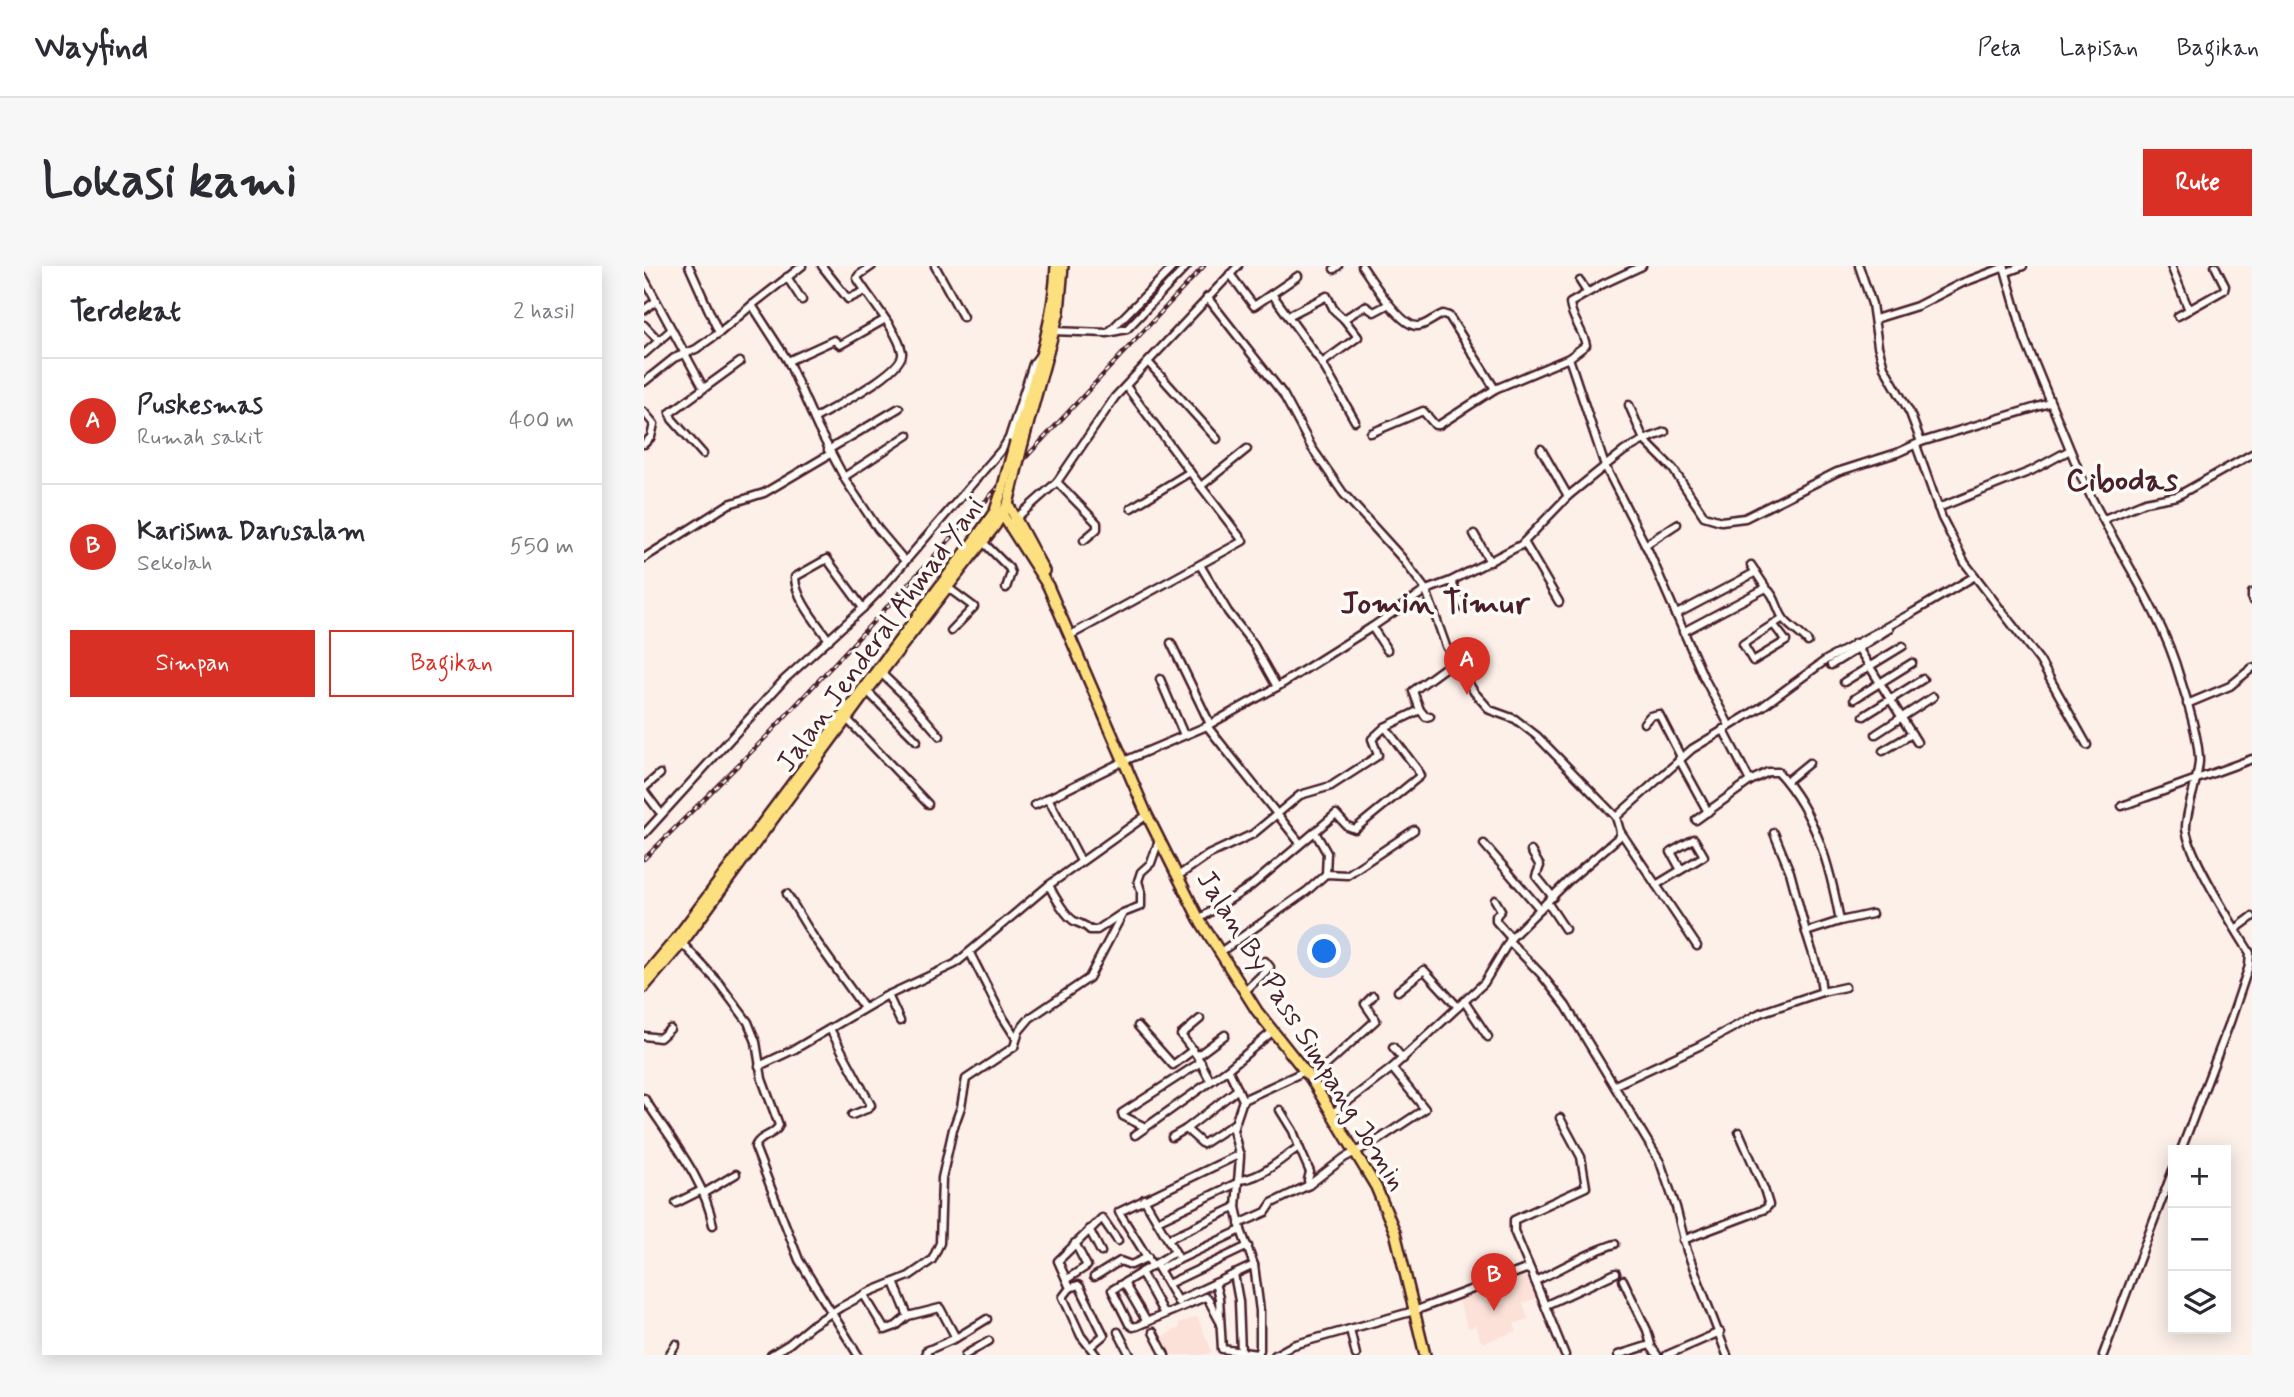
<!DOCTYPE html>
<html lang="id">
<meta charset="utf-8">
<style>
:root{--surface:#fff;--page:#f7f7f7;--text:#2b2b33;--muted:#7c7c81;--line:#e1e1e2;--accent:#d93025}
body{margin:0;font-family:Mynerve,sans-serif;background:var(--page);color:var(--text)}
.controls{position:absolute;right:21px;bottom:21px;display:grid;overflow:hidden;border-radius:0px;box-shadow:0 4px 18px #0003}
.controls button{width:63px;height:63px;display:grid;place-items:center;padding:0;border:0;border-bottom:2px solid var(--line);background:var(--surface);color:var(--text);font:35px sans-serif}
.you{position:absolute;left:681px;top:686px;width:24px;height:24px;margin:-18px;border:5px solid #fff;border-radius:50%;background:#1a73e8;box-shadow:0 0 0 10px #1a73e833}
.badge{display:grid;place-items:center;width:46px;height:46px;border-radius:50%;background:var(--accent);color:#fff;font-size:23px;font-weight:700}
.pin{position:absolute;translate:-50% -58px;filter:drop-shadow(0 2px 4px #0008)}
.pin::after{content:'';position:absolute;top:37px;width:24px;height:21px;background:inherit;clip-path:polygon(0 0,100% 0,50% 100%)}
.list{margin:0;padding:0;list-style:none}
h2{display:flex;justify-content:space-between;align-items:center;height:91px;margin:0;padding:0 28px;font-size:30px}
h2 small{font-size:23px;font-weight:400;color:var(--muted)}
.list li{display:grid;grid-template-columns:46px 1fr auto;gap:21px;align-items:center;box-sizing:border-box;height:126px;padding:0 28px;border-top:2px solid var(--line)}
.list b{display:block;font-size:26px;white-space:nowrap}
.list p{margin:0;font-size:23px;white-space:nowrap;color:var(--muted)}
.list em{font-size:23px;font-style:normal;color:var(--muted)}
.actions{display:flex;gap:14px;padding:21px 28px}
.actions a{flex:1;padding:16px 0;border:2px solid var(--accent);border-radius:0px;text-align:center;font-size:24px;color:var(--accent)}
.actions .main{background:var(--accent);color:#fff}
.icon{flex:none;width:38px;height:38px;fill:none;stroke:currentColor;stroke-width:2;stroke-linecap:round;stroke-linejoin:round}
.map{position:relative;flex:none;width:1608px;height:1089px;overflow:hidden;border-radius:0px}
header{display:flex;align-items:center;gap:42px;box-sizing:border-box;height:98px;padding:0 35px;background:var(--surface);border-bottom:2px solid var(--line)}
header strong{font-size:33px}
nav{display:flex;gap:38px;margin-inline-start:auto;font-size:24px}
.intro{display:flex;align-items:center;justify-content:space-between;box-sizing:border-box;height:168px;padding:0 42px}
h1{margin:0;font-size:49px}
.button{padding:18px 32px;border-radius:0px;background:var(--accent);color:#fff;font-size:24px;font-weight:700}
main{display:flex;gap:42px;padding:0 42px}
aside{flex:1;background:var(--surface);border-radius:0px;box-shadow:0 4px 18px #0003}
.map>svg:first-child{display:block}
.built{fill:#fbe1d8}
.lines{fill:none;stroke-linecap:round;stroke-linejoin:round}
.minor-casing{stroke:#4a1f2b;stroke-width:11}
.highway-casing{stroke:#4a1f2b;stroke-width:14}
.minor{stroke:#fdfcf7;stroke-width:6}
.highway{stroke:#fce080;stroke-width:9}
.rail-casing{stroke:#4a1f2b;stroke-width:4.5}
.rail{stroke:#fdfcf7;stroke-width:2;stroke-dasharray:5;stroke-linecap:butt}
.highway-bridge-casing{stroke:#4a1f2b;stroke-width:14;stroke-linecap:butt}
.highway-bridge{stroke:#fce080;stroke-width:9}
.labels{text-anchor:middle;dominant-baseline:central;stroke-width:7;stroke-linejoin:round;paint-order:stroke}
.street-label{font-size:28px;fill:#4a1f2b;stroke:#fdfcf7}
.quarter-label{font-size:32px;font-weight:bold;fill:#4a1f2b;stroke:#fdfcf7}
</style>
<header>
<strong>Wayfind</strong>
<nav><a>Peta</a><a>Lapisan</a><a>Bagikan</a></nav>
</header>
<div class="intro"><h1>Lokasi kami</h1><a class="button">Rute</a></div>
<main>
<aside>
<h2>Terdekat<small>2 hasil</small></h2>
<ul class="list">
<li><span class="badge">A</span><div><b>Puskesmas</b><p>Rumah sakit</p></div><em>400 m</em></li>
<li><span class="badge">B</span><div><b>Karisma Darusalam</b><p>Sekolah</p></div><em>550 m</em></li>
</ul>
<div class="actions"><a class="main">Simpan</a><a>Bagikan</a></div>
</aside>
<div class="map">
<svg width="1608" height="1089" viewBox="0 0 1608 1089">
<rect width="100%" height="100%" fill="#fcf0e9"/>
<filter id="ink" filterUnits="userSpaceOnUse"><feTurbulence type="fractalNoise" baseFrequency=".0143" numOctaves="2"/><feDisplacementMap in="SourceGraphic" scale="14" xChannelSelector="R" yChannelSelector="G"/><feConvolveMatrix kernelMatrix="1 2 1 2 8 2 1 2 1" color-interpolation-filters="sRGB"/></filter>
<g filter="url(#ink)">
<g class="built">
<polygon points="883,1005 892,1032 879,1037 884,1053 870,1058 873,1065 838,1077 832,1060 824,1062 813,1031"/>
<polygon points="553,1051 568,1086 562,1089 524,1089 516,1072 535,1062 535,1057"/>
</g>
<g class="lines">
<defs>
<g id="minor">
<polyline points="45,0 75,67"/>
<polyline points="158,0 108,39 144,95 174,162 202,215 234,263 261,295"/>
<polyline points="178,0 204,33 221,25"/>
<polyline points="291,0 319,51"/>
<path d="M 718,0 C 727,13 757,62 774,60 C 781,60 791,51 799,48 L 805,50 L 851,123"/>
<polyline points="1215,0 1228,38 1234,80 1240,101 1266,147 1277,176"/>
<path d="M 1360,0 L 1381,74 L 1437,210 C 1468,279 1515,338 1536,412 C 1543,433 1555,474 1555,495 C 1554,515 1541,547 1542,563 C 1545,590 1590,661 1606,687 L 1605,700 L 1586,756 L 1537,884"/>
<polyline points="1527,0 1545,44"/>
<polyline points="690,3 694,0"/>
<polyline points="1363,6 1379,0"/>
<polyline points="586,8 610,40 654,10"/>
<polyline points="143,11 158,34"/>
<polyline points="0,12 59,121"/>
<polyline points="936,15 943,26"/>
<polyline points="628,28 644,50"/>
<polyline points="563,31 639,128 668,182 699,227 758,292 782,324 802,380 830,426 846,444 871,453 893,470 972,551"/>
<polyline points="0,44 12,35"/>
<polyline points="1534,50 1580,24 1581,20 1571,0"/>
<polyline points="1231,53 1273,40 1318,17 1361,1"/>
<polyline points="0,59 15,75"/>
<polyline points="408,65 463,67 483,63 543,0"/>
<polyline points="465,66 530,0"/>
<polyline points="0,88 27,64"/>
<polyline points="144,95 190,74 196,79 240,54"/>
<polyline points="504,96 573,173"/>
<polyline points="678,97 714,71 700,53"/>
<polyline points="0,116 30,92 52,83 75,67 108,39"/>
<polyline points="482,120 546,206"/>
<polyline points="985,139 1000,174 1021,166"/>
<polyline points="0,146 10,158 7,171 0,178"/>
<path d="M 170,153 C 186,143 262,105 258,86 C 254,65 225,32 213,12 L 215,9 L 228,0"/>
<polyline points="711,155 678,97 644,50 683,30 690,44 700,53 721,40 730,46 745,38"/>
<polyline points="727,167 779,145 791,159 795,159 851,123 925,92"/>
<polyline points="1272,179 1298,252 1321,297 1396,395 1443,479"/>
<polyline points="897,183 924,230"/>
<polyline points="184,184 255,142"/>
<polyline points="59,188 28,153 26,147 96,96"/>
<polyline points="200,211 264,169"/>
<polyline points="413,216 453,257 453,263 440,274"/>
<polyline points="557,220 603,183"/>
<polyline points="1294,242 1387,205 1426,184"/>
<polyline points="1460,253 1501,236 1533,230 1608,188"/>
<polyline points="369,255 413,216 471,131 594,0"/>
<polyline points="830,268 846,296"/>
<polyline points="339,276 365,302 367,307 362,322"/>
<polyline points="880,276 915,336"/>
<polyline points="1001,279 1033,258"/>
<polyline points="0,292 85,238 120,227 186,188"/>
<polyline points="556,299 584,346 609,378 633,421"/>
<polyline points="1107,299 1122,322"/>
<polyline points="807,315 821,343"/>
<polyline points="303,321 330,341 307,365"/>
<polyline points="1608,327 1608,334"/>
<polyline points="1031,349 1112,306"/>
<polyline points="1129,358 1142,375 1109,395 1099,378 1139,352"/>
<polyline points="728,361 743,384"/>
<path d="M 1039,366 L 1122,322 C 1132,330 1132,341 1139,352 C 1143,359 1157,367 1164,376"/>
<polyline points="425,370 599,275 546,206 487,242"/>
<path d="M 185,374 C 173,357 151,332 151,311 L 183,293 L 219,342"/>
<polyline points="527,377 566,458"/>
<polyline points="1211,377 1273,476"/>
<polyline points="1187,399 1245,363"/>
<polyline points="238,408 263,432 296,470"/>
<polyline points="516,413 540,469"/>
<polyline points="1200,416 1259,380"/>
<polyline points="223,425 273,475"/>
<polyline points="1210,433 1268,397"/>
<polyline points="1543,438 1586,420 1608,402"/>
<polyline points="776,444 782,451 786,450"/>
<polyline points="1220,450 1279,413"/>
<polyline points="203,453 284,538"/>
<polyline points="1000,457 1006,450 1015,448 1037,491"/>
<polyline points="1085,459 1059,410 1005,286 961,200 980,185 1000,174 1029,203 1060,250 1077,255 1101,252 1193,206 1253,187 1277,176 1406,137"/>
<polyline points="563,460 656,577"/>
<path d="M 1079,463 L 1106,515 L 1124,506 L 1134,506 C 1172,548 1186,600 1196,655"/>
<polyline points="1232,468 1289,431"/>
<polyline points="1239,485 1268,468"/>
<polyline points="1035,493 1064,546"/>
<polyline points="1143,515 1165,497"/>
<polyline points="0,522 16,508"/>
<polyline points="0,525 15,545"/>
<polyline points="404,532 437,595"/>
<path d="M 391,539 L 480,495 L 563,460 L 633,421 L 728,361 L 782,324 L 807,315 L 877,279 L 924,230 L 961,200 L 925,92 L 942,79 C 939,64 927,52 926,37 L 959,18 L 998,0"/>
<polyline points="1478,540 1608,493"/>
<polyline points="1052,554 1106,515"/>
<polyline points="976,565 1053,680"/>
<polyline points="671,566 683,587 682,608"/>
<polyline points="1130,567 1146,606 1162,666 1176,710 1178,726"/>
<polyline points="0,568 140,414 219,342 240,320 359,182 365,172 389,98 395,90"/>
<polyline points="840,578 896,643"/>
<polyline points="887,585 896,600 892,610 909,631"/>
<polyline points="534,610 564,589 609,568 656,529 687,520 732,491 734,489 728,473 741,461 776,444 769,425 810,395"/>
<path d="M 405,619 C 409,628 423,653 432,656 C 439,659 440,658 446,664 L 453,664 L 477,648"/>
<polyline points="1012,619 1060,590 1050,573 1027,586 1037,604"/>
<polyline points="143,628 168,669 220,742"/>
<polyline points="851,634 857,644 852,650 852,655 867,672"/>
<polyline points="903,636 921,663"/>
<polyline points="555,653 607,620 692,548 703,560 711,563 776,510 773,503 741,461"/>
<polyline points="1593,662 1608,651"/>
<polyline points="1162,666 1196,655 1228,648"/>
<polyline points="865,675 897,708 922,740 1016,896 1032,941 1043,985 1083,1089"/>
<path d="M 38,677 L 74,716 L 104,756 L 112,776 L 118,813 L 135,859 C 131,870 115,869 111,881 L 155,994 L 214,1089"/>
<polyline points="326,687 358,750 372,772"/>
<polyline points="575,687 663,625 682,608 703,609 770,564"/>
<polyline points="754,725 780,704 814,741"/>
<polyline points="600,726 626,701 621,695 614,697"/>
<polyline points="244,729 256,755"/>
<polyline points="820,735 844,771"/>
<polyline points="556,753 537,769 553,790 566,814"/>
<polyline points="494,760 529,799 549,784"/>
<polyline points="186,763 227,839 223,843 208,849"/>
<polyline points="0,770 16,772 26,763"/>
<polyline points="749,781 759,793"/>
<polyline points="553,790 581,769"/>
<polyline points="115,800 151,783 240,731 311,698 405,619 503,549"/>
<polyline points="667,813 732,754 721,738 729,730"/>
<polyline points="971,819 1055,780 1116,747 1178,726 1201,721"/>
<path d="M 0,832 C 26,873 60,911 69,959"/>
<polyline points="599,834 661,805"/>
<polyline points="689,847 748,802 840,717 867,672 924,615 975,571 976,565 972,551 1048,483 1119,440 1182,394 1268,347 1331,310"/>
<polyline points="591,857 559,878 542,863 594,823"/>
<polyline points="501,861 479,850 478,847 557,796"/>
<polyline points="491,869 584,803 628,766"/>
<polyline points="528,871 542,863"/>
<polyline points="655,881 666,906 664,914 665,919"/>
<path d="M 594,914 C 618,913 636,893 655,881 L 649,865 L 636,844"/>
<polyline points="60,927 92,908"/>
<polyline points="500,933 533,989"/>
<polyline points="32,937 58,924"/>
<polyline points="513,955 593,917"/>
<polyline points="595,958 622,946 628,937 665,919 700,892 734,874 781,843 748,802"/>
<polyline points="445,963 457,986"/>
<polyline points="524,973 592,941"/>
<polyline points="1039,974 1121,943 1125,939 1120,923 1095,866"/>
<polyline points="531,986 468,1024 485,1058 489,1061 493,1060 561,1031 564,1033 575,1054"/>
<polyline points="508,999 475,946 596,888"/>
<polyline points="513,1000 534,1036"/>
<polyline points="515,1003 597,964"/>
<polyline points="887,1005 870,965 870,954 942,921 937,891 916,852"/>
<polyline points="497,1006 520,1048"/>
<polyline points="590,1008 595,1035 597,1086"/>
<polyline points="450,1011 476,995 487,999 504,991"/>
<polyline points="423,1013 443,1000 431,977"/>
<polyline points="979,1014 1003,1064 1007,1079"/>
<path d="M 891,1015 C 918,1003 942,987 971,978"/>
<polyline points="250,1016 264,1050"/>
<polyline points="480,1017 503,1056"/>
<polyline points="571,1017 575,1032 578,1083 613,1088 616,1084 616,1045 610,999 597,964 592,941 596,891 589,864 599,834 584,803"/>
<polyline points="524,1018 604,980"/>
<polyline points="426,1022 434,1019 436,1021 460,1069 447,1080"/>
<polyline points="220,1029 241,1064 252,1060 264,1050 296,1042 312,1072"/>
<polyline points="533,1035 610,999"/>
<polyline points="902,1039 972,1007"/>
<polyline points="706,1063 712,1089"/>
<polyline points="474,1066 486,1089"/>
<polyline points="509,1066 521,1089"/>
<polyline points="25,1089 32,1078"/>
<polyline points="127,1089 145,1078 168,1059 197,1041 223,1027 265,1010 288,994 296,977 298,912 309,863 317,841 322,813 370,781 375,765 386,752 445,712 479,647 497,640 497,625 494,615 497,606 507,597 515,574"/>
<polyline points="283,1089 282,1085 312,1072 343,1053"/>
<polyline points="321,1089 345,1075"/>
<polyline points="452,1089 437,1070 419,1031 426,1022 414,995 458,952 474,975"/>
<polyline points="631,1089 649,1079 770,1045 882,1003 887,1005 921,1089"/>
<polyline points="974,1089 1006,1079 1013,1089"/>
<polyline points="1023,1089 1076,1066"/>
<polyline points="1459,1089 1529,904"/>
</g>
<g id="highway">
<path d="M 371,176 C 388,119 410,60 412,0"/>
<polyline points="379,177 415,46 419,0"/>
<polyline points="364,238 400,305"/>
<polyline points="358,248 404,320 503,549 555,653 613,745 667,813 732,921 751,966 781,1089"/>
<polyline points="0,711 31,674 332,272 351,245 358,224"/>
<polyline points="0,721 38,677 223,425 351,260 364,238 367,226"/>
</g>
</defs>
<use href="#minor" class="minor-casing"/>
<use href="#highway" class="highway-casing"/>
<use href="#minor" class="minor"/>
<use href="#highway" class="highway"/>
<defs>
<polyline id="rail" points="0,593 122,471 560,0"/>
</defs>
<use href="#rail" class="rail-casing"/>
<use href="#rail" class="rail"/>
<defs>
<g id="highway-bridge">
<polyline points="358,224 371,176"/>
<polyline points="367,226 379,177"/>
</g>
</defs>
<use href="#highway-bridge" class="highway-bridge-casing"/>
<use href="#highway-bridge" class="highway-bridge"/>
</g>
</g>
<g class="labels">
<g class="street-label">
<text transform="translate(237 369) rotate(-54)">Jalan Jenderal Ahmad Yani</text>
<text transform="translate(657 765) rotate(58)">Jalan By Pass Simpang Jomin</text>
</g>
<g class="quarter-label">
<text x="1478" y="215">Cibodas</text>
<text x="791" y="338">Jomin Timur</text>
</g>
</g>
</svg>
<div class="controls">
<button>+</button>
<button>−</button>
<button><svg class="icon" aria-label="layers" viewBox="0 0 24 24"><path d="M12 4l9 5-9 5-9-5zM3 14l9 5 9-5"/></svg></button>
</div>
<div class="you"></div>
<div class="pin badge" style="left:823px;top:429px">A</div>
<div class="pin badge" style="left:850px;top:1045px">B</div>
</div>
</main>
